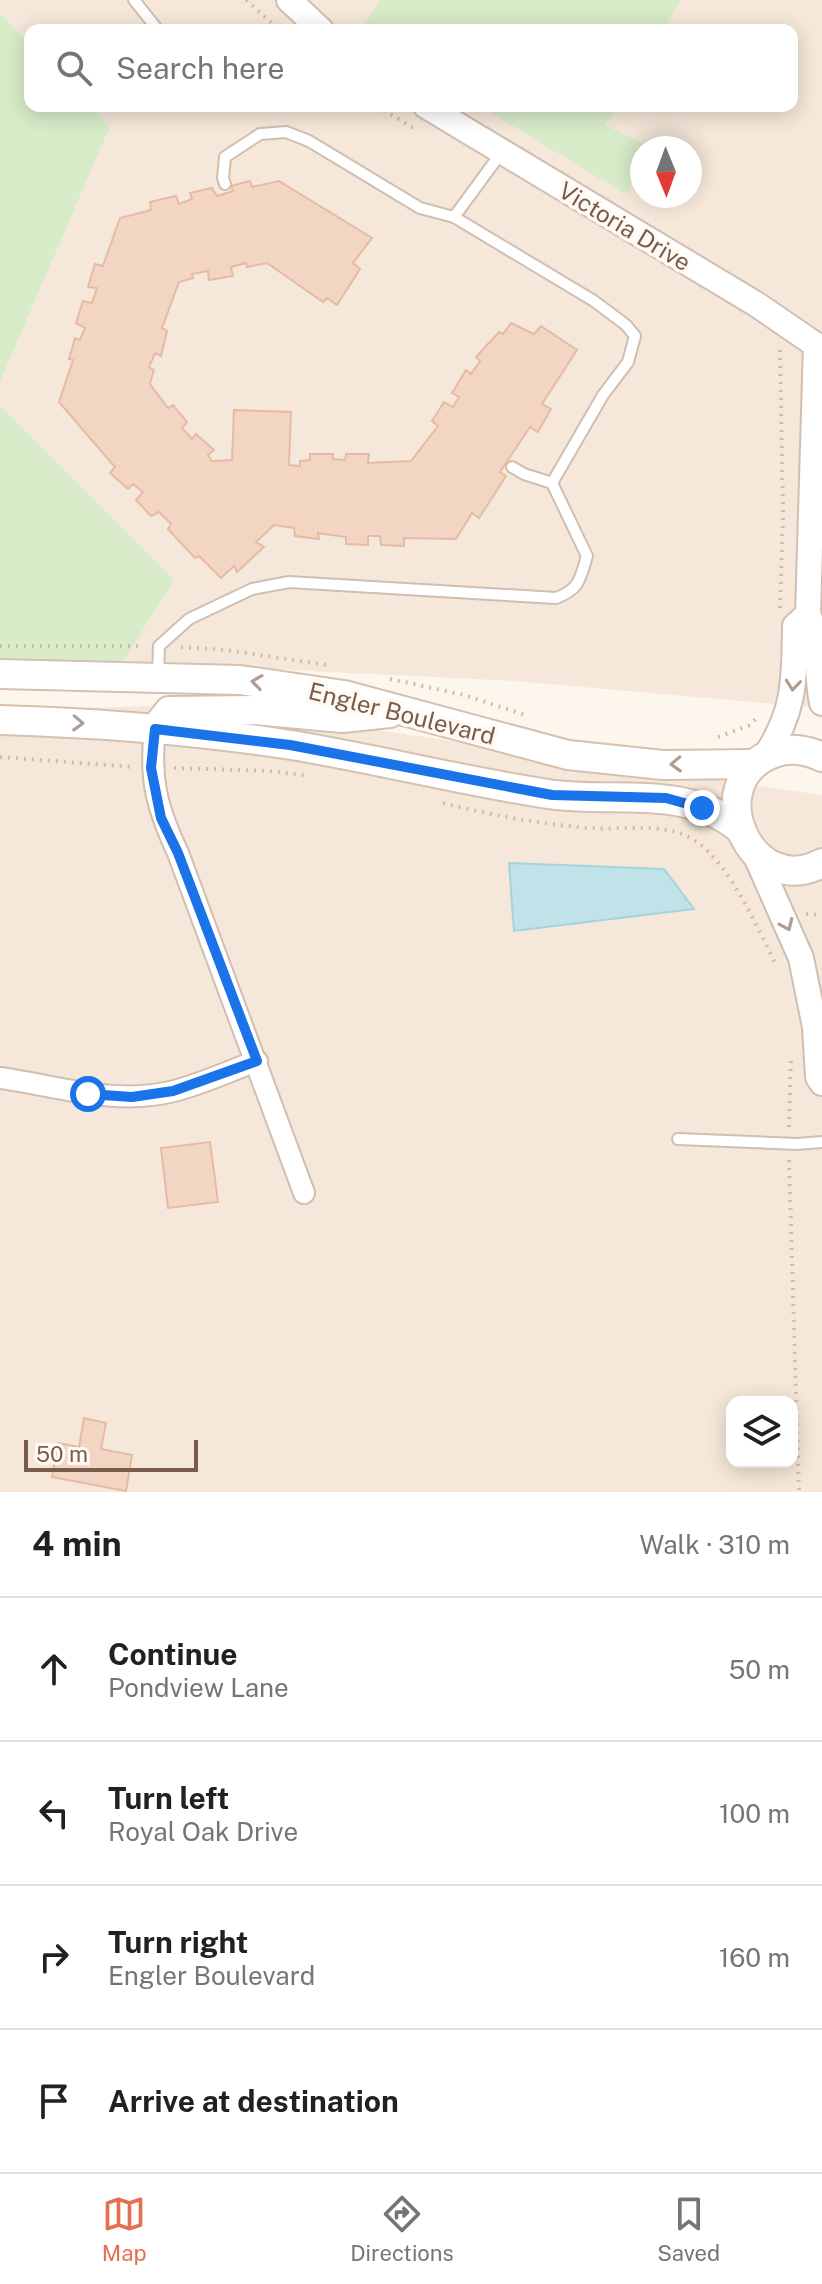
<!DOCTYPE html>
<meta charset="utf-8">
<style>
:root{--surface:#fff;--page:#f2f2f2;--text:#202124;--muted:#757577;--line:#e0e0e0;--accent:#e76f51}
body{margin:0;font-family:"Public Sans",sans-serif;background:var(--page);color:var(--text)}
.controls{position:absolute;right:24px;bottom:24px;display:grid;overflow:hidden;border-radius:16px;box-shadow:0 4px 20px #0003}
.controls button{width:72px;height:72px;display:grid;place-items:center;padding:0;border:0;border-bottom:2px solid var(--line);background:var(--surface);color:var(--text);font:40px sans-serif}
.compass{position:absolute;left:630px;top:136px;width:72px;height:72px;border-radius:50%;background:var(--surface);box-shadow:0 4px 20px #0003;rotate:179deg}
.scale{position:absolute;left:24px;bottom:20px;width:174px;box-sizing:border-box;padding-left:8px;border:4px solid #7a5c4d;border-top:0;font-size:22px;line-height:28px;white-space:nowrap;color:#7a5c4d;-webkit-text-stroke:6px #fffaf3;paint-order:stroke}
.stop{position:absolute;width:24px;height:24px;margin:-18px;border:6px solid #1a73e8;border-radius:50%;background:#fff}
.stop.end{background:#1a73e8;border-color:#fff;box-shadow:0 2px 8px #0008}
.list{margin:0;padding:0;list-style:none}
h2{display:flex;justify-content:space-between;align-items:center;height:104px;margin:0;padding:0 32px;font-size:34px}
h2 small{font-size:26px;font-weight:400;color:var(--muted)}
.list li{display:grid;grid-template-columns:52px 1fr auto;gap:24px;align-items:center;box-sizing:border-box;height:144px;padding:0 32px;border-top:2px solid var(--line)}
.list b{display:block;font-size:30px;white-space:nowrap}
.list p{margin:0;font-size:26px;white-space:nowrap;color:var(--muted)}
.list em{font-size:26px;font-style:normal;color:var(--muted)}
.icon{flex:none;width:44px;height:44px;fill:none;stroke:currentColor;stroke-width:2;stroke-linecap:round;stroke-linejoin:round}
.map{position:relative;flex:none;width:822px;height:1492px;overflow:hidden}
.search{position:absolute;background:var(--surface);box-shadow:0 4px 20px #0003;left:24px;right:24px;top:24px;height:88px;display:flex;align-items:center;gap:20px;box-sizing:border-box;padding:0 28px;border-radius:16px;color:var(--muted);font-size:30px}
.sheet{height:680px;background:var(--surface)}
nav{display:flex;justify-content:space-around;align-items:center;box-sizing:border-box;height:112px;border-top:2px solid var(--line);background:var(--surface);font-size:22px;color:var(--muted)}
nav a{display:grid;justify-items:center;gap:4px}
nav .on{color:var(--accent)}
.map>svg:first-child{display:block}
.residential{fill:#f5e8da;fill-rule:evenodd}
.green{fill:#d8ecc9}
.water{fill:#bfe3e8;stroke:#a5d3da;stroke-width:2}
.building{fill:#f3d5c3;stroke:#e6bba3;stroke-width:2}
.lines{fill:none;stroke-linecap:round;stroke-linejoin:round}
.service-casing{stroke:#d1beb0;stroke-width:14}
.minor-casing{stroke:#d1beb0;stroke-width:24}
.tertiary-casing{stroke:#d1beb0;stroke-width:28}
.secondary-casing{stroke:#d6c0b0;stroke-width:32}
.path{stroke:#d9b8a5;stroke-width:4;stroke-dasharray:2 6;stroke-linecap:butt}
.service{stroke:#fff;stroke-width:10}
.minor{stroke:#fff;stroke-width:20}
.tertiary{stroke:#fff;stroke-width:24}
.secondary{stroke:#fff;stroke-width:28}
.oneway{stroke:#af9d94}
.route{stroke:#1a73e8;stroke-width:10}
.labels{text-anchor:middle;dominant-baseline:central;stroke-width:7;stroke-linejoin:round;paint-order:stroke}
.street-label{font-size:24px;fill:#7a5c4d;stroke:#fffaf3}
</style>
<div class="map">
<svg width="822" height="1492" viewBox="0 0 822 1492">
<rect width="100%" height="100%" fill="#fdf6ec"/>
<g class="residential">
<path d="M 0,0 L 822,0 L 822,708 L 514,681 L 123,662 L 174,580 L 0,405 L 0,382 L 110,127 L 90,106 L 792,106 L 792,30 L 30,30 L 30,44 L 0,13 ZM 642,148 L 690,148 L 690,196 L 642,196 Z"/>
<path d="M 187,705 L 329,723 L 822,795 L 822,1492 L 0,1492 L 0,710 ZM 732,1402 L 792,1402 L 792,1462 L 732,1462 Z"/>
</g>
<g class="green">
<polygon points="379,0 681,0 663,30 362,30"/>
<polygon points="0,13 30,44 30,106 90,106 110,127 0,382"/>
<polygon points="480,106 617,106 605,125 645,144 627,195"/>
<polygon points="0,405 174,580 123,662 0,661"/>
</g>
<polygon class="water" points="509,863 664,869 694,909 514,931"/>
<g class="building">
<polygon points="250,181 252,187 279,181 372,238 353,263 360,269 337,305 327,298 323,302 267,263 247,267 246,263 231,267 233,276 209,280 208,271 192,274 193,278 179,282 162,328 167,331 161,356 155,353 149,367 154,370 150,384 168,408 173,405 187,422 182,428 192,439 196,434 214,450 208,455 212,461 232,460 234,410 291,412 289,465 300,466 300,461 310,460 310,454 333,454 333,459 345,460 346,454 369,454 368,463 411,461 438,426 432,421 444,402 453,407 459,397 452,393 466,370 471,374 480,361 476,357 499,332 503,334 511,323 534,334 541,326 577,350 542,404 551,409 538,432 530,427 500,472 506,476 479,518 472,513 456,539 404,538 404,546 381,545 380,536 368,536 368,545 346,544 346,537 318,533 319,539 295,536 294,528 274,525 256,542 264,547 237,572 234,566 221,578 199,556 195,558 168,529 171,524 159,512 151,516 136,500 143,492 133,484 128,489 110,473 115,467 59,402 73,360 69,359 75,338 80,340 85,328 76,323 83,301 92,303 97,288 88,287 95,264 103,266 120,218 151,210 150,202 176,196 179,204 192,199 190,193 212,188 217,196 233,191 231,186"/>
<polygon points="210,1142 218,1202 168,1208 161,1148"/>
<polygon points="84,1418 106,1423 101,1449 132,1455 126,1491 52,1477 58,1443 79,1447"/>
</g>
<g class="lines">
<defs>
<g id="service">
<polyline points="134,0 158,30"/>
<polyline points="225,184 223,178 225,157 260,134 286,132 309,141 420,208 454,217"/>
<polyline points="512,467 524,474 552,483"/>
<path d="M 158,676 L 159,646 L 189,619 L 252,589 L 289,582 L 556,598 C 580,589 580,579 587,556 L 552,483 L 603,395 L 628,362 L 635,336 L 626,325 L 594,301 L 454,217 L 501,153"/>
<polyline points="678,1139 797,1144 822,1142"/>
</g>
<g id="minor">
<path d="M 155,729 C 149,779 157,808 178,853 L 304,1193"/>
<path d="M 0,1078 C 57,1086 116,1106 174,1091 C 202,1084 229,1071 257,1061"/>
</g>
<g id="tertiary">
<polyline points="289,0 321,30"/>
<path d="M 426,106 L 756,304 L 816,345 L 808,614 C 820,641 816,674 822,703"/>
<path d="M 766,755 C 796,709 794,679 795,626 L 808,614"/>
<polyline points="755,854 801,958 815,1027 818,1077 822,1083"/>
</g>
<g id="secondary">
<polyline points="0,674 240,680 344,695 568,755 663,765 754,764"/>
<path d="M 0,720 C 97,723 194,730 291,745 C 377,759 462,781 548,794 C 613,804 687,783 741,830"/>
<polyline points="155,729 169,711 255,710 342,718 390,713"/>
<path d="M 822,757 C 807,750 790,747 774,753 C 698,780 750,902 822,863"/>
</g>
</defs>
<use href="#service" class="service-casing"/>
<use href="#minor" class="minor-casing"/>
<use href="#tertiary" class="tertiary-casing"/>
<use href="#secondary" class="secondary-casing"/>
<g class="path">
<polyline points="246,0 280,30"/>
<polyline points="377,106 413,128"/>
<polyline points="780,608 783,515 780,348"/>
<polyline points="0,646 144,646"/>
<polyline points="181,647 226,650 327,665"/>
<polyline points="390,679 464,695 525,715"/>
<polyline points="718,737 750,725 759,716"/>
<polyline points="0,757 133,767"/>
<polyline points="174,768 269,771 309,776"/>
<path d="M 443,803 C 491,815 539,824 589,828 C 624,831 665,820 697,842 C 729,864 759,930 776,965"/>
<polyline points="806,914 822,915"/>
<polyline points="789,1127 791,1056"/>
<polyline points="789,1160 799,1492"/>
</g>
<use href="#service" class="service"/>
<use href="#minor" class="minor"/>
<use href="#tertiary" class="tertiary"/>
<use href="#secondary" class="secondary"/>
</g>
<defs><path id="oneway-chevron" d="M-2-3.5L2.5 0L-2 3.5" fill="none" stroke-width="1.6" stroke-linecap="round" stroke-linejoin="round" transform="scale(2)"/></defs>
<g class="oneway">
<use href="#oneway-chevron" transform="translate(257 682) rotate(-172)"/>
<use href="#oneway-chevron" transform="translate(793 685) rotate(96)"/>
<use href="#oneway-chevron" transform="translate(78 723) rotate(2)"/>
<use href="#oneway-chevron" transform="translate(676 764) rotate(178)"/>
<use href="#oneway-chevron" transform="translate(787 925) rotate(66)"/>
</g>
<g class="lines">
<polyline class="route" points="88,1094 132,1097 173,1091 257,1061 178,853 161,818 151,768 155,729 290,745 552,795 666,798 702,808"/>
</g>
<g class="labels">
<g class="street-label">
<text transform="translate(625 226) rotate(31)">Victoria Drive</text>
<text transform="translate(402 713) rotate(14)">Engler Boulevard</text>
</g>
</g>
</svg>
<div class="controls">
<button><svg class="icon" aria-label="layers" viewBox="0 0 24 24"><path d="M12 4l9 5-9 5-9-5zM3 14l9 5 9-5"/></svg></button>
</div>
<svg class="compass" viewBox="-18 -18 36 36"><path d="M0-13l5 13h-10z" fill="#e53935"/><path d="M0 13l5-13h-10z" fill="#757577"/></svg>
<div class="scale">50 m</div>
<div class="stop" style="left:88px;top:1094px"></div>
<div class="stop end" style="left:702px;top:808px"></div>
<div class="search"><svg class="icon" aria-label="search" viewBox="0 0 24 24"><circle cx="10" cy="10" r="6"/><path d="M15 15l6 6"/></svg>Search here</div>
</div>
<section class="sheet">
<h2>4 min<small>Walk · 310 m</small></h2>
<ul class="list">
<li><svg class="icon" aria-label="ahead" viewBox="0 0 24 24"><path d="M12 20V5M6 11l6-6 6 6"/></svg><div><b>Continue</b><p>Pondview Lane</p></div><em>50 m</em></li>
<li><svg class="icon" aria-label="left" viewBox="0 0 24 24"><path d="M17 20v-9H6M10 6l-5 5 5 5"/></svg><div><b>Turn left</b><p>Royal Oak Drive</p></div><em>100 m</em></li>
<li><svg class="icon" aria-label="right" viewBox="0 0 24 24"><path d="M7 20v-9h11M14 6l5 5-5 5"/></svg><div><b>Turn right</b><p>Engler Boulevard</p></div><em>160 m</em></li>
<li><svg class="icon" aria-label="arrive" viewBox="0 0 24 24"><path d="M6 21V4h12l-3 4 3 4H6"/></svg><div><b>Arrive at destination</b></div></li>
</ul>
</section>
<nav>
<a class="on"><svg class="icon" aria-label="map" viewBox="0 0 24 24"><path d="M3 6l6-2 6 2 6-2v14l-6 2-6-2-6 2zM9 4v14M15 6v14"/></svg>Map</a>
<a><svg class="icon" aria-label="directions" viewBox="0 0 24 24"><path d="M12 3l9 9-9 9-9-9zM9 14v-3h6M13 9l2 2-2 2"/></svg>Directions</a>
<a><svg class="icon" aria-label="saved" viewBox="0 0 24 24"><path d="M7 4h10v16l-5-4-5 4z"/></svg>Saved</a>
</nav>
